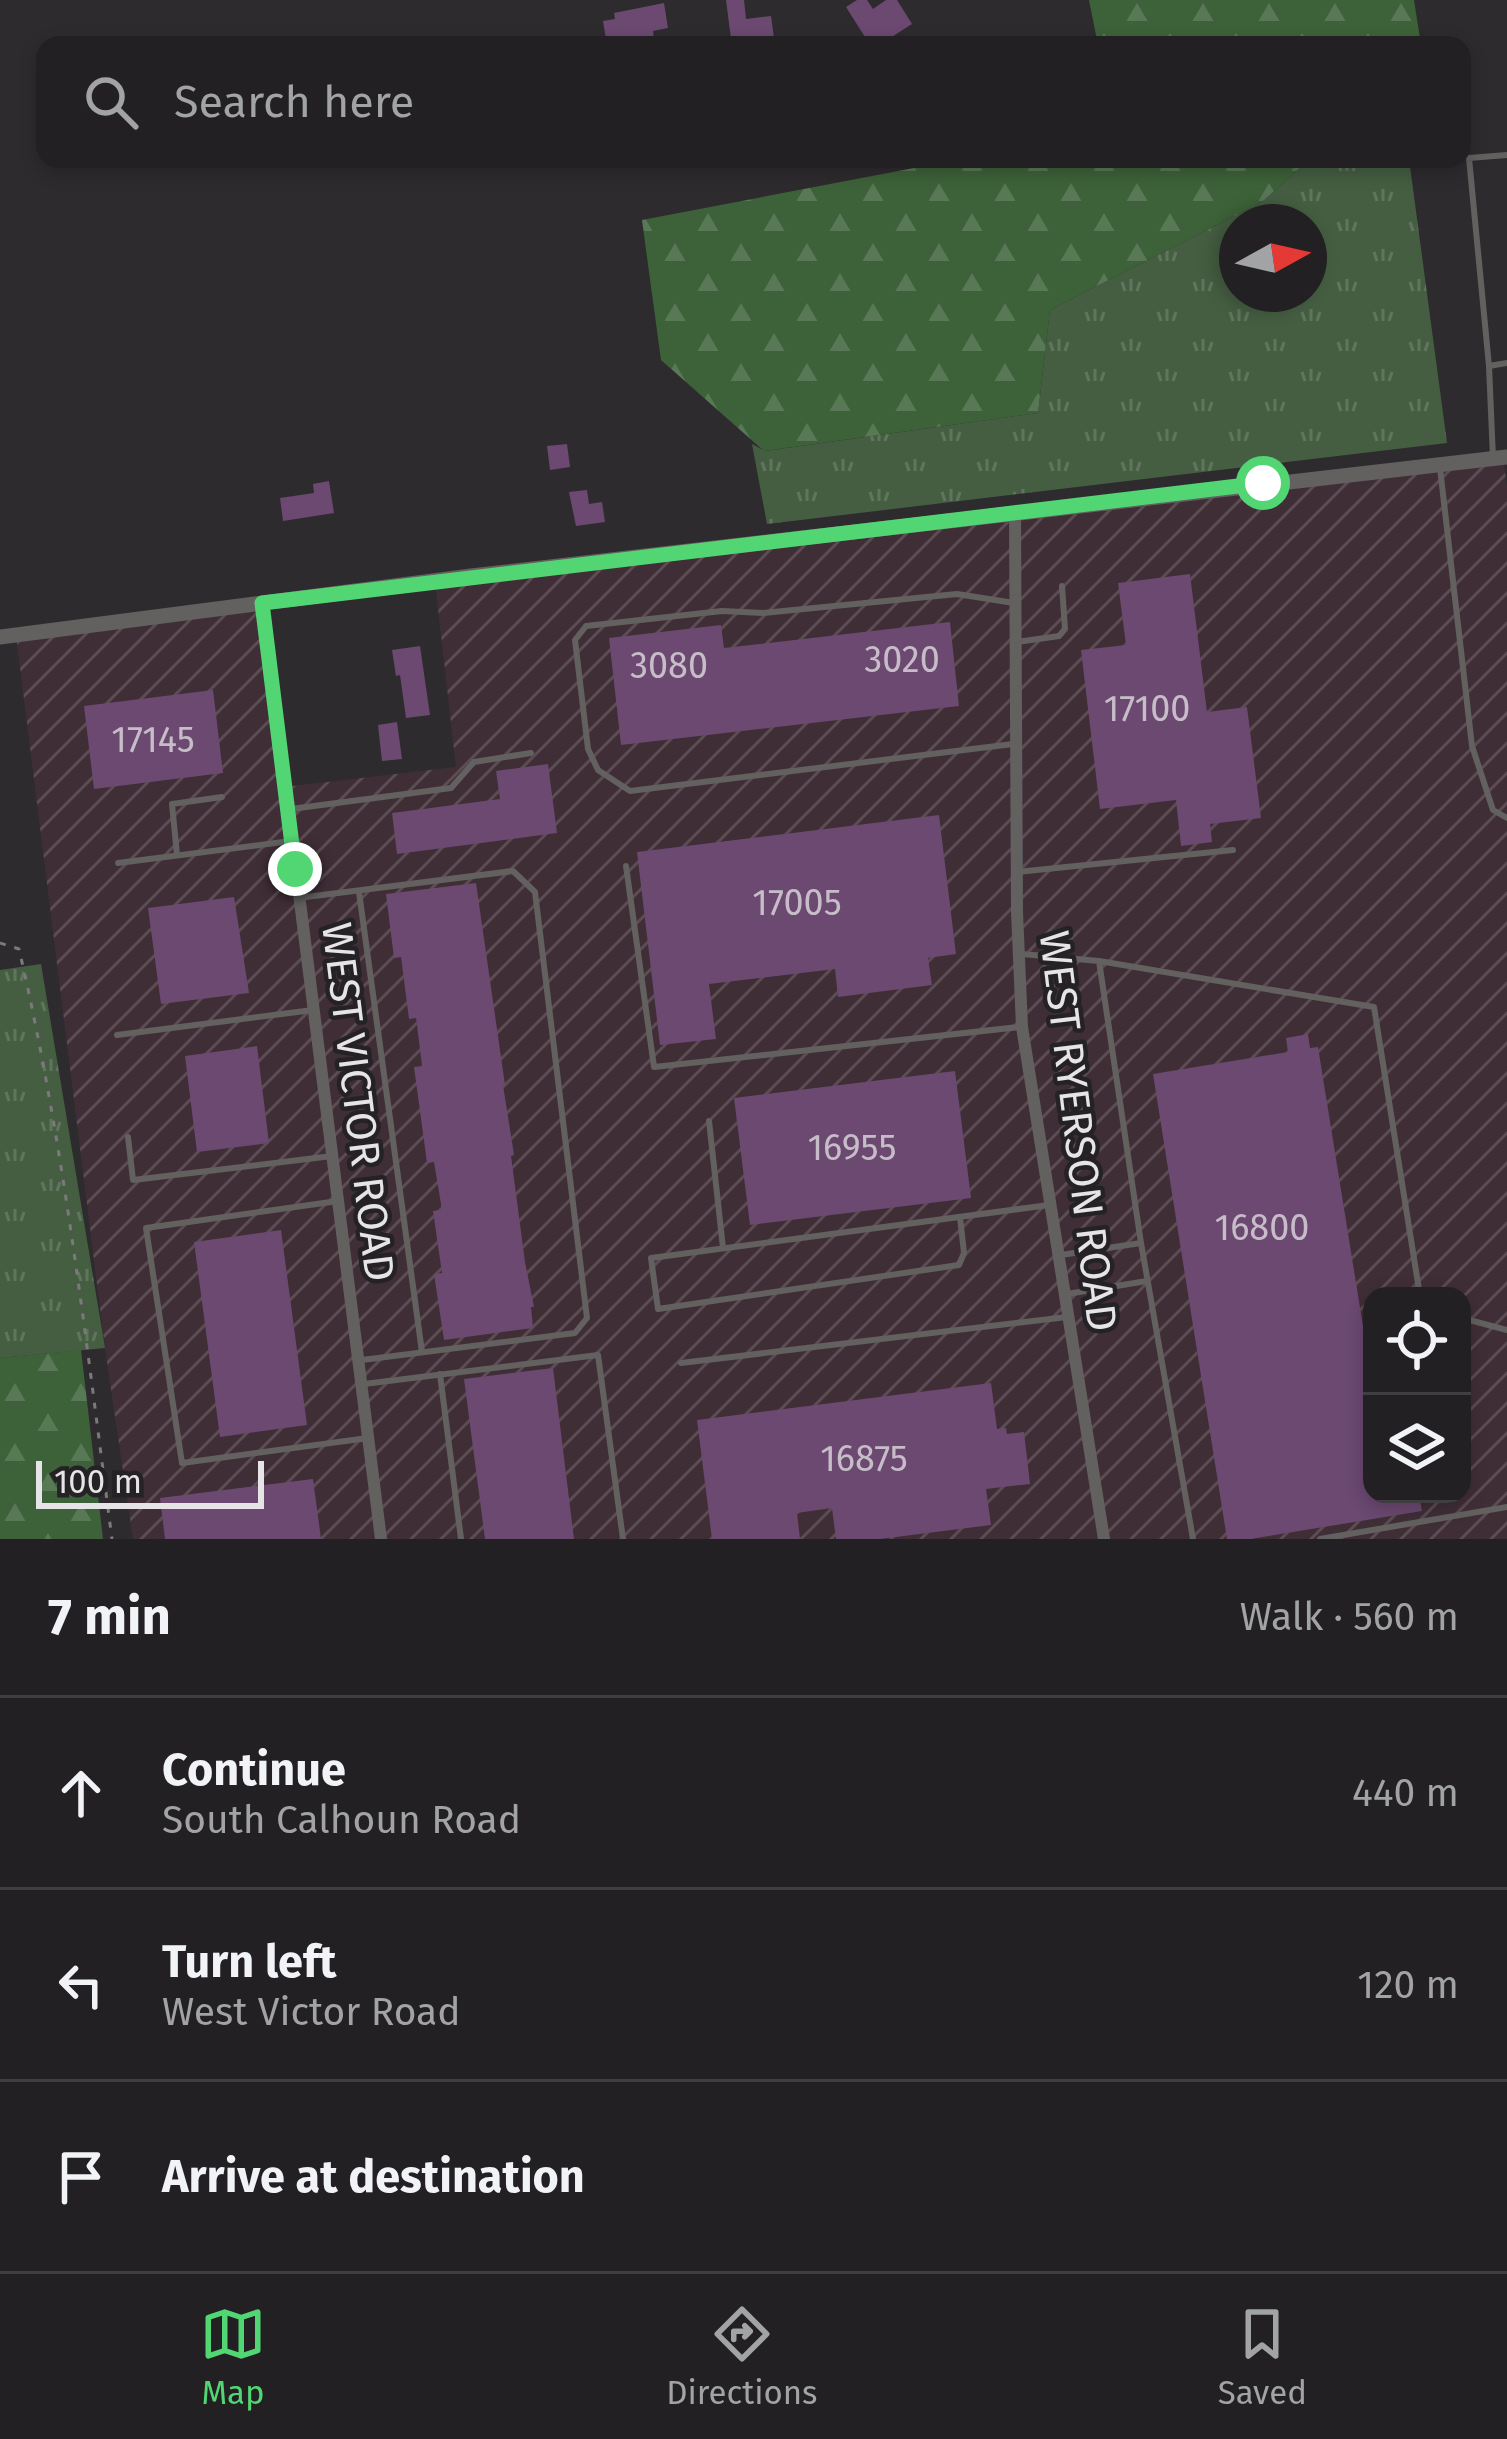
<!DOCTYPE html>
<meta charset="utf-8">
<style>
:root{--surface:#222022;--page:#2a282a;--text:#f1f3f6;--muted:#a2a3a5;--line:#3f3e40;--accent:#52d673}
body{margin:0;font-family:"Fira Sans",sans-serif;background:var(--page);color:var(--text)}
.controls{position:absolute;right:36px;bottom:36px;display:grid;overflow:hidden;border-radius:24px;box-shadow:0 6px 18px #0003}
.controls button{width:108px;height:108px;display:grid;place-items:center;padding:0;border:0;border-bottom:3px solid var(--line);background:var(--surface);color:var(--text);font:60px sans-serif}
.compass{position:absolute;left:1219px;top:204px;width:108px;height:108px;border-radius:50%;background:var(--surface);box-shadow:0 6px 18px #0003;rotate:82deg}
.scale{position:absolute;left:36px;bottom:30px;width:228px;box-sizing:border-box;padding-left:12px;border:6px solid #e6e4e6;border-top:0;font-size:33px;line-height:42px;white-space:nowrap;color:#e6e4e6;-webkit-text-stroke:9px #242224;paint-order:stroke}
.stop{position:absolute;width:36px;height:36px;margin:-27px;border:9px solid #52d673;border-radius:50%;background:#fff}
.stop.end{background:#52d673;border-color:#fff;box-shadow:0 3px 12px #0008}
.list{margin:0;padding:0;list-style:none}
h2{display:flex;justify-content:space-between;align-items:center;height:156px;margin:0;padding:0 48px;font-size:51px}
h2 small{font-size:39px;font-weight:400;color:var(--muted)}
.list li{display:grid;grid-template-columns:78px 1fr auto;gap:36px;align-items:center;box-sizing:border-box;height:192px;padding:0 48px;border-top:3px solid var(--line)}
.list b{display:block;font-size:45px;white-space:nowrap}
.list p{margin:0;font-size:39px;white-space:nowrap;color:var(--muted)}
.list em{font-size:39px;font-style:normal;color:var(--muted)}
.icon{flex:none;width:66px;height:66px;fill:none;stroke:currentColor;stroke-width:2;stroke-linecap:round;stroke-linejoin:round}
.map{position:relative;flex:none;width:1507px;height:1539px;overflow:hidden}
.search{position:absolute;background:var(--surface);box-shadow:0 6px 18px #0003;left:36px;right:36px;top:36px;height:132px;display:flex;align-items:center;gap:30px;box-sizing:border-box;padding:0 42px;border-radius:24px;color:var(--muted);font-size:45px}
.sheet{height:732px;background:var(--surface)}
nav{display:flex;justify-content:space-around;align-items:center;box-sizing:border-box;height:168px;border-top:3px solid var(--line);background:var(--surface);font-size:33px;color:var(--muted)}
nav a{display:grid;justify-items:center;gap:6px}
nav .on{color:var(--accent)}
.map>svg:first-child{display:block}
.industrial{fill:url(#industrial-furrows);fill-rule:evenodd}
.grass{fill:url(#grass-tufts);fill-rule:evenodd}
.forest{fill:url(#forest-firs)}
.building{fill:#6b4971}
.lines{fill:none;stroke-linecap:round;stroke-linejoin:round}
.path{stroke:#7c797c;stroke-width:3;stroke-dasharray:6 9;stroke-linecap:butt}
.service{stroke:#636060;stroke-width:6}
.minor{stroke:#636060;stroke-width:12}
.tertiary{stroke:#636060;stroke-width:15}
.route{stroke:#52d673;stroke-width:15}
.labels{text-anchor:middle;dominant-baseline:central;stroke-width:9;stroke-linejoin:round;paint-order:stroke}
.number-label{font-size:36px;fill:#c7bdc9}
.street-label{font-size:42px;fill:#e6e4e6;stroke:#242224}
</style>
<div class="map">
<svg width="1507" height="1539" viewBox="0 0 1507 1539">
<defs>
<pattern id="industrial-furrows" width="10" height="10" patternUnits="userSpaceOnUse" patternTransform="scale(3)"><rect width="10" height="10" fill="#402e37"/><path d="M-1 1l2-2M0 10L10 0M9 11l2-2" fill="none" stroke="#5c4c54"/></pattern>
<pattern id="grass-tufts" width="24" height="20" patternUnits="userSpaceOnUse" patternTransform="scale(3)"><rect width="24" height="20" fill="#455e42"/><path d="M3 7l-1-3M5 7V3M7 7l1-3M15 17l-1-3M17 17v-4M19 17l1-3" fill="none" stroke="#60755d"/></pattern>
<pattern id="forest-firs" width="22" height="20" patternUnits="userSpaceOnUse" patternTransform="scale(3)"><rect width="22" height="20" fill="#3d6239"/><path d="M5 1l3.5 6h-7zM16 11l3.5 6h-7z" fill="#597856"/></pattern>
</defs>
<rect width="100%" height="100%" fill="#2e2b2e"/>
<path class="industrial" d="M 1503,457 L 1507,487 L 1507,1539 L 133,1539 L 105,1348 L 16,635 L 262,603 L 284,787 L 456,767 L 435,581 ZM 1372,1296 L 1462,1296 L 1462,1494 L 1372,1494 Z"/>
<g class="grass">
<path d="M 1310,159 L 1409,159 L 1447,443 L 767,524 L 752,444 L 765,451 L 1038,413 L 1050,310 L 1262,202 ZM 1237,222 L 1309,222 L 1309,294 L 1237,294 Z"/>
<polygon points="41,964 105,1348 0,1358 0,970"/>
</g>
<g class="forest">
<polygon points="1089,0 1414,0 1421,45 1098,45"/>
<polygon points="961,159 1310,159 1262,202 1050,310 1038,413 764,451 661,360 642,220"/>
<polygon points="81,1350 103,1539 0,1539 0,1358"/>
</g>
<g class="building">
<polygon points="726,0 744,0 746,19 771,16 775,45 739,45 738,38 731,39"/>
<polygon points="857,0 867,0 873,9 886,0 897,0 912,24 879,45 870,45 846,7"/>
<polygon points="664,3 668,28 653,31 654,39 637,42 637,45 607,45 603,21 615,19 614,13"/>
<polygon points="567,444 570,467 550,470 547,446"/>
<polygon points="329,481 334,513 283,521 280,498 314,493 313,484"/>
<polygon points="587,490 589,504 602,502 605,522 576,526 569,492"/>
<polygon points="1190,574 1207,712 1247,707 1261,818 1210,824 1212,842 1181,846 1176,800 1100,809 1081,650 1126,645 1118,583"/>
<polygon points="950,622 959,706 621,745 609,638 721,625 724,648"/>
<polygon points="420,646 430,715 406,718 400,675 396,676 392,650"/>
<polygon points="213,690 223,773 94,789 84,706"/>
<polygon points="397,722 402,759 382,761 378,725"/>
<polygon points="548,764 557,833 397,854 392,813 500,799 496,771"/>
<polygon points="939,815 956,954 928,958 932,985 838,997 835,969 709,984 716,1039 660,1045 637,852"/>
<polygon points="476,883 505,1085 503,1085 514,1155 511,1156 525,1262 534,1307 531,1307 533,1328 444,1340 434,1274 442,1273 433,1211 441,1210 441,1204 434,1162 427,1163 414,1067 422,1066 417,1025 416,1018 409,1019 401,957 394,958 386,894"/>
<polygon points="234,897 249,993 161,1004 148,908"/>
<polygon points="1308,1034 1310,1048 1318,1047 1372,1382 1372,1494 1419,1494 1422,1511 1250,1539 1227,1539 1153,1074 1288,1052 1286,1038"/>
<polygon points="257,1046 269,1143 197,1152 185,1056"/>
<polygon points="955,1071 971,1198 750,1225 734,1098"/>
<polygon points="281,1230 307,1425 220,1437 194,1242"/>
<polygon points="553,1368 574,1539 485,1539 464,1379"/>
<polygon points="991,1383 997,1429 1006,1428 1007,1434 1024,1432 1030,1484 986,1489 991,1525 880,1539 836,1539 832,1508 797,1513 800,1539 712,1539 697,1420"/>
<polygon points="313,1479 321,1539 165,1539 160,1498"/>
</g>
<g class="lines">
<path class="path" d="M 0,943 L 19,949 C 64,1143 86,1342 112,1539"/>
<g class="service">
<polyline points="1489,366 1507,363"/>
<polyline points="1493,458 1489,366 1469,158 1507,155"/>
<polyline points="1440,468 1472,746 1493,810 1507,818"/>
<polyline points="1017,642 1059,636 1065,629 1062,586"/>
<polyline points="1013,744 630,791 598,770 588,749 575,640 586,626 722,611 763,613 957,594 1014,603"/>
<polyline points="291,809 451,788 474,762 531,753"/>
<polyline points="177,855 172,804 222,797"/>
<polyline points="118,863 291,841"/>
<polyline points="626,866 654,1067 1019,1027"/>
<polyline points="1017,872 1233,850"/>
<polyline points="359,892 422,1352"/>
<polyline points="298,898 513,871 535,892 587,1318 575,1333 362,1360"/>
<polyline points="1022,954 1099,961 1141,1243 1193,1539"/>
<polyline points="1099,961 1374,1007 1420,1296"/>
<polyline points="117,1035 313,1010"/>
<polyline points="709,1121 723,1248"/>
<polyline points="128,1137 133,1180 332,1156"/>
<polyline points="338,1201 146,1228 182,1463 368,1438"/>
<polyline points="960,1217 964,1253 959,1265 658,1309 651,1258 1049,1205"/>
<polyline points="1061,1255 1141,1243"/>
<polyline points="1067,1294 1147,1281"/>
<polyline points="1462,1318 1507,1330"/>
<polyline points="681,1363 1067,1317"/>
<polyline points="440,1374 461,1539"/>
<polyline points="364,1384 598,1355 623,1539"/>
<polyline points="1320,1539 1507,1507"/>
</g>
<g class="minor">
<polyline points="1015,513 1017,912 1022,1027 1104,1539"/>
<polyline points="262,603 381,1539"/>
</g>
<polyline class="tertiary" points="0,637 471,576 1507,457"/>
</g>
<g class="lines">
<polyline class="route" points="295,869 262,603 1263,483"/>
</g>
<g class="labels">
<g class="number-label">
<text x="902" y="660">3020</text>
<text x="669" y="666">3080</text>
<text x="1147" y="709">17100</text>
<text x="153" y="740">17145</text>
<text x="797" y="903">17005</text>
<text x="852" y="1148">16955</text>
<text x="1262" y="1228">16800</text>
<text x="864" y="1459">16875</text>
</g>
<g class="street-label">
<text transform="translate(358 1102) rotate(83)">WEST VICTOR ROAD</text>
<text transform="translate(1078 1131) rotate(83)">WEST RYERSON ROAD</text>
</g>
</g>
</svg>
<div class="controls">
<button><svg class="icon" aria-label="locate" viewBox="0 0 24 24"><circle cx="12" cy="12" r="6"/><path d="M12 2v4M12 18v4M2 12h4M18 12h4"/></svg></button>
<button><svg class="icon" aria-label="layers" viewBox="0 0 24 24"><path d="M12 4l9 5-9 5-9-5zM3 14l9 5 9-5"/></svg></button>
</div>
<svg class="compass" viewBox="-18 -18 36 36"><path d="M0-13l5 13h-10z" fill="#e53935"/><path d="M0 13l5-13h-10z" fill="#a2a3a5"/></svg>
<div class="scale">100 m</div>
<div class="stop" style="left:1263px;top:483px"></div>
<div class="stop end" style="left:295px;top:869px"></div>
<div class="search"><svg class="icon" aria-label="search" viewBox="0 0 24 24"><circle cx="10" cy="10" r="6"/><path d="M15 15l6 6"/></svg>Search here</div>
</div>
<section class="sheet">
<h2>7 min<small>Walk · 560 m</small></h2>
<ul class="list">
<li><svg class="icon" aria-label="ahead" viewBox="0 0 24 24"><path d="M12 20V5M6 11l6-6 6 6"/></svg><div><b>Continue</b><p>South Calhoun Road</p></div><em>440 m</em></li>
<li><svg class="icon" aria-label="left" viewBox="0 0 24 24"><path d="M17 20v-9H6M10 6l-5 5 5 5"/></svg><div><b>Turn left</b><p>West Victor Road</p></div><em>120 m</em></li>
<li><svg class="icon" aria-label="arrive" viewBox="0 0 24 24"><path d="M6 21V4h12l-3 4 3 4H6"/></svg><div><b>Arrive at destination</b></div></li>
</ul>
</section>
<nav>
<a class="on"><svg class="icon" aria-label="map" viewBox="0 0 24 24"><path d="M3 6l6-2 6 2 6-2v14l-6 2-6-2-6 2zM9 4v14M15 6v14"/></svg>Map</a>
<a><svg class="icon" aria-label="directions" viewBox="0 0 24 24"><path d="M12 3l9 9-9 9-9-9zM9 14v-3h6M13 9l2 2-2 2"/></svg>Directions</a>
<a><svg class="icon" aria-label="saved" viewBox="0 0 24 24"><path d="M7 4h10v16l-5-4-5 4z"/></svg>Saved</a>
</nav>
